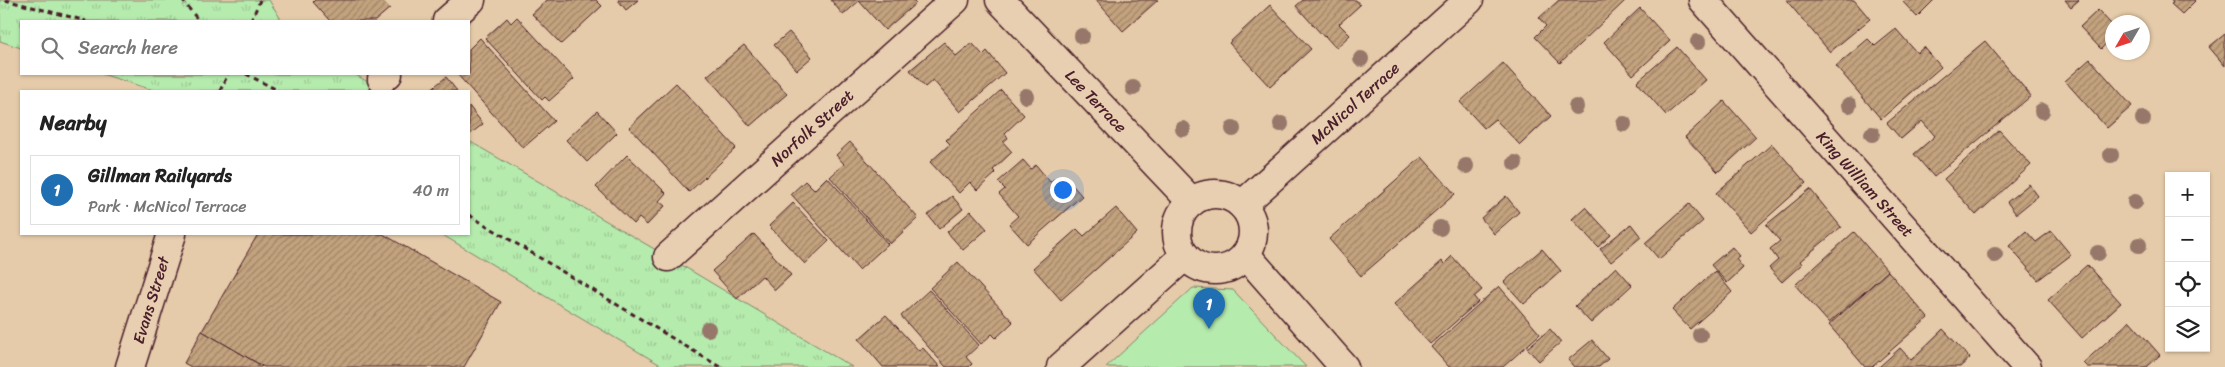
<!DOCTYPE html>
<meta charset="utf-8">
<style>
:root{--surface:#fff;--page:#f2f2f2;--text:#222;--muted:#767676;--line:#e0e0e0;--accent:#1f6fb2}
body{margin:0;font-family:Sriracha,sans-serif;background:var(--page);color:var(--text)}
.controls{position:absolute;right:15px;bottom:15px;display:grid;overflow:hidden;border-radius:0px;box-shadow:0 1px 4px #0004}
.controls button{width:45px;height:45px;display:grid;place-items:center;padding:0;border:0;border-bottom:1px solid var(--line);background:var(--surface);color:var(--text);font:25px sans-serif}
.compass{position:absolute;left:2105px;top:15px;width:45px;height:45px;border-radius:50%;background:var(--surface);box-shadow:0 1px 4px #0004;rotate:231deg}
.you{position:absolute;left:1062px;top:189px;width:18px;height:18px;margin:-12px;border:4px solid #fff;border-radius:50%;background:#1a73e8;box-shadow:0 0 0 8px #1a73e833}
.badge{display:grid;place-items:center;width:32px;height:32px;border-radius:50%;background:var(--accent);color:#fff;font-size:16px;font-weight:700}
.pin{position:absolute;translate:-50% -41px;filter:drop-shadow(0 1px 2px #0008)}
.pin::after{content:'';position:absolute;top:26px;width:18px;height:15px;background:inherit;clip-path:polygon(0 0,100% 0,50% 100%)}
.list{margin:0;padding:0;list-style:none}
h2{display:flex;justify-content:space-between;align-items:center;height:65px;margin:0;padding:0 20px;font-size:21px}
h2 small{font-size:16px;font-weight:400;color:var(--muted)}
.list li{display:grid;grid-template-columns:32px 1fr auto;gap:15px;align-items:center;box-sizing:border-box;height:70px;margin:0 10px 10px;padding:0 10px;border:1px solid var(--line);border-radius:0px}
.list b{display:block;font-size:19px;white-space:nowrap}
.list p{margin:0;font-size:16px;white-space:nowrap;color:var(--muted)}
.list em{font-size:16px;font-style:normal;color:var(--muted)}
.icon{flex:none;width:28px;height:28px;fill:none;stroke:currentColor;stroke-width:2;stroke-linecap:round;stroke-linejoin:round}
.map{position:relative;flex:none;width:2225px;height:367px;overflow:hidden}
.search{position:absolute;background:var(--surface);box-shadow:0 1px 4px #0004;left:20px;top:20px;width:450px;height:55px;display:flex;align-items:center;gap:12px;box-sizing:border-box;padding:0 18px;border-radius:0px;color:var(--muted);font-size:19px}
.panel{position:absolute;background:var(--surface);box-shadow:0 1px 4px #0004;left:20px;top:90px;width:450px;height:145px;border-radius:0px}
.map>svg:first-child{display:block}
.grass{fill:url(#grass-tufts);stroke:#80856c}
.green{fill:#b5ebad;stroke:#80856c}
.building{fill:url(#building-hatch);stroke:#4a1f2b}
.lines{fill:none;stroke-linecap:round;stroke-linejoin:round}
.street-casing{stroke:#4a1f2b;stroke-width:31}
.path{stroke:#4a1f2b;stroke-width:3;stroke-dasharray:5 4;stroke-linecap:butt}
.street{stroke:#e9cfb1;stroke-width:28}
.tree{fill:#96776b}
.labels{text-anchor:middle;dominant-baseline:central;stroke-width:4;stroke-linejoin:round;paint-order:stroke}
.street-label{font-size:16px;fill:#4a1f2b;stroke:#e9cfb1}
</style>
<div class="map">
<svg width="2225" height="367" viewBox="0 0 2225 367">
<defs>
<pattern id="grass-tufts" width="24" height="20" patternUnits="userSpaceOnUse" patternTransform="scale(1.25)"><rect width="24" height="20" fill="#b5ebad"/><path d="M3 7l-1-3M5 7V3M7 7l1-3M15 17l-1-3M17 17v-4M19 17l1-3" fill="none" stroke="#9dc995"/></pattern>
<pattern id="building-hatch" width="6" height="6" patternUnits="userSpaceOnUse" patternTransform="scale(1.25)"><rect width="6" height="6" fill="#c3a37e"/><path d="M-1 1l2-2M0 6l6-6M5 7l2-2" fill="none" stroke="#a08467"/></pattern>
</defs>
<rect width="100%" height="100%" fill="#e5cba9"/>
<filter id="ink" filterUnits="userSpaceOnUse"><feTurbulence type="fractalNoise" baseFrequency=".02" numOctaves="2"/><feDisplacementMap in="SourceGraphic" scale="10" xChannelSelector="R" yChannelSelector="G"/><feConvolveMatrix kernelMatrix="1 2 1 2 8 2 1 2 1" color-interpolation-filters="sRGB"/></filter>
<g filter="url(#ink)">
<g class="grass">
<polygon points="0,0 269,0 282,21 21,21 21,48 0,41"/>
<polygon points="102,74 354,74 384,91 156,91"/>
<polygon points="469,141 668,257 852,367 664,367 441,234 469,234"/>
</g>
<polygon class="green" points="1193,288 1233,290 1306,367 1106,367"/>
<g class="building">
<polygon points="315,0 382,0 390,8 375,21 330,21 313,2"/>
<polygon points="547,0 596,0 602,6 561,44 532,14"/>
<polygon points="618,0 638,0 626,10"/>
<polygon points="831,0 913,0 916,3 885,30 859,1 843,15"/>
<polygon points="1096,0 1158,0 1123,31"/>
<polygon points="1303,0 1356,0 1360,5 1339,24 1350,35 1336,48 1325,36 1324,37 1296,6"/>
<polygon points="1559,0 1626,0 1560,63 1535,37 1546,26 1539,18"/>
<polygon points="1786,0 1854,0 1870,19 1830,52"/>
<polygon points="1905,0 1934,0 1917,17 1903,2"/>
<polygon points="2065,0 2079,0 2071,7"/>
<polygon points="2171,0 2196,0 2182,14 2171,4 2173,3"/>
<polygon points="1270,5 1311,49 1270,87 1229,43"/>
<polygon points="1640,8 1670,41 1633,75 1604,42"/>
<polygon points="2098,10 2112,25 2112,37 2101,49 2080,27"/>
<polygon points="517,17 574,79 549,101 545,97 542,100 485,38 507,18 511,23"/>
<polygon points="1896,29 1917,53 1924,47 1941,67 1881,119 1836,66 1868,39 1875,46"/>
<polygon points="789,32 812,57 797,70 774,45"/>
<polygon points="2225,34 2225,66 2209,47"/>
<polygon points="480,38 554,121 523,148 457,74 469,74 469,49"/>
<polygon points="1985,41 2031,96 1934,177 1914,154 1935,136 1922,121 1901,139 1887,123"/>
<polygon points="944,42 956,56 972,43 983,55 987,51 1005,73 960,112 933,80 925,87 910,70"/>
<polygon points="744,45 787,94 750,126 707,76"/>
<polygon points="1677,47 1706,80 1666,115 1637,82"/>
<polygon points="2090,59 2132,106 2107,128 2065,81"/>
<polygon points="1503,63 1551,116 1520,145 1495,119 1484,128 1460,102"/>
<polygon points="446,77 457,91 431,91 430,90"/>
<polygon points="676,83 736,148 689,192 629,127"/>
<polygon points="1001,90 1024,115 1005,133 1008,138 1003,142 1012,152 993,170 996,173 977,190 970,182 959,193 930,162 950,144 946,140"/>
<polygon points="1724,101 1756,137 1718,172 1685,137"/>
<polygon points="469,106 483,124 469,135"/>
<polygon points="597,111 617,133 587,162 566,140"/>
<polygon points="1999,130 2031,165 1976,215 1944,179"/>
<polygon points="850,142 918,218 890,244 830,177 844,164 836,155"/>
<polygon points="1772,144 1806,183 1751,232 1716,193"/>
<polygon points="627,155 666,193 659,201 665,206 647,225 639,218 634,224 596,187"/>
<polygon points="1422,157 1455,194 1361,276 1329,239"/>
<polygon points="1023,160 1031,169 1036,165 1050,182 1054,179 1060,185 1067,179 1082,196 1027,244 1009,224 1018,216 999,194 1005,189 998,182"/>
<polygon points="827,177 888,244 859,270 791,194 805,181 814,190"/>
<polygon points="2029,184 2038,196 2016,214 2007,202"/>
<polygon points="1810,189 1841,227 1800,261 1802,264 1782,282 1769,268 1778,260 1770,249 1780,241 1766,225"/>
<polygon points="952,196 963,209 939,229 928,215"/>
<polygon points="1506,196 1519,212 1494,234 1481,218"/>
<polygon points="793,203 829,241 805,264 769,226"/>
<polygon points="1689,204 1703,221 1659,259 1645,243"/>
<polygon points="1585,207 1611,235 1598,247 1572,219"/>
<polygon points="1116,208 1137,233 1061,300 1033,268 1077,229 1084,236"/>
<polygon points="971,211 987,229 963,250 947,232"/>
<polygon points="1631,224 1641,237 1611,262 1600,249"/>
<polygon points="2026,231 2036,242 2051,231 2071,255 2038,280 2009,246"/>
<polygon points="1854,232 1888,271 1829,323 1795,285"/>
<polygon points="258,234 383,234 501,302 464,367 264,367 202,331"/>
<polygon points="754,234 791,275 775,290 762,276 737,299 712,271"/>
<polygon points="1732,247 1740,256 1736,259 1743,268 1727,283 1711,265"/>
<polygon points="1542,249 1561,271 1524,304 1504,282"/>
<polygon points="1452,256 1482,290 1474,297 1478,302 1430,344 1394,304 1442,261 1444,264"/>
<polygon points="958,262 1013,322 996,338 992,334 981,344 930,288"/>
<polygon points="2087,265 2121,303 2082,338 2048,300"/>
<polygon points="1616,267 1632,285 1591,323 1575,306"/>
<polygon points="1715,271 1732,292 1690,329 1672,310"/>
<polygon points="1888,271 1928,318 1872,367 1865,367 1829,325"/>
<polygon points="1499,286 1540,334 1503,367 1449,367 1431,347"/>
<polygon points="929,290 979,345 966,357 972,364 969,367 946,367 901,316"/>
<polygon points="886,315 919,351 923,348 940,367 883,367 859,339"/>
<polygon points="2130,321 2160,355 2147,367 2087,367 2083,363"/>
<polygon points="1550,329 1561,342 1539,361 1527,348"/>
<polygon points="1943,329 1970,358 1960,367 1879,367 1900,348 1911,360"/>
<polygon points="202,331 262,366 261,367 191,367 184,363"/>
<polygon points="1592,340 1608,359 1599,367 1574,367 1568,360"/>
</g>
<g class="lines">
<defs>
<g id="street">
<polyline points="1000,0 1192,202"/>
<polyline points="1703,0 2027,367"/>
<polyline points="447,21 471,0"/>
<polyline points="382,79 388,74"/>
<circle cx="1215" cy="232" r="38"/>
<polyline points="1242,205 1469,0"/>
<polyline points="1246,255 1344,367"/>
<polyline points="668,257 955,0"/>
<polyline points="130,367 172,234"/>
<polyline points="1061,367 1185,256"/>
</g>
</defs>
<use href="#street" class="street-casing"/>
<g class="path">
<polyline points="5,0 86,21"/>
<polyline points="182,0 199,21"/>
<polyline points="251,21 260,0"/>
<polyline points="246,74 279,91"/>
<polyline points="220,91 228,74"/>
<polyline points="469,215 720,367"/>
</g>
<use href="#street" class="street"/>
</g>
<g class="tree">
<circle cx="1082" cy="36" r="8"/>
<circle cx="1698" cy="42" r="8"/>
<circle cx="1361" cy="59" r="8"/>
<circle cx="1133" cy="88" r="8"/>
<circle cx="1026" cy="96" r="8"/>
<circle cx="1849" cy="105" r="8"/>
<circle cx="1576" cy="107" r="8"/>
<circle cx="2042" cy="111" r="8"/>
<circle cx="2143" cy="119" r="8"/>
<circle cx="1281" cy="124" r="8"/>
<circle cx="1624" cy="124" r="8"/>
<circle cx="1183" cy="129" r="8"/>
<circle cx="1233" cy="129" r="8"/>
<circle cx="1872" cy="134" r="8"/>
<circle cx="2111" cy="155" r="8"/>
<circle cx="1515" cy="163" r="8"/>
<circle cx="1466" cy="166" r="8"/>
<circle cx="2135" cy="202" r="8"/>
<circle cx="1440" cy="228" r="8"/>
<circle cx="2139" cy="245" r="8"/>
<circle cx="2098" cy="253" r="8"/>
<circle cx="1995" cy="255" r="8"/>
<circle cx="708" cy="329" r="8"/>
<circle cx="1700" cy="335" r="8"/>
</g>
</g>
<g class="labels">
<g class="street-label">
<text transform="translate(1096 101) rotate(46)">Lee Terrace</text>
<text transform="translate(1355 103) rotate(-42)">McNicol Terrace</text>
<text transform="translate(812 128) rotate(-42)">Norfolk Street</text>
<text transform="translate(1865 184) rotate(48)">King William Street</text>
<text transform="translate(151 300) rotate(-73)">Evans Street</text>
</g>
</g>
</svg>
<div class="controls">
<button>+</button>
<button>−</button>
<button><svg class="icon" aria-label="locate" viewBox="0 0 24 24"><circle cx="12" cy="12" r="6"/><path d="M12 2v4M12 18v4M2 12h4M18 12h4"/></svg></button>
<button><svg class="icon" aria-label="layers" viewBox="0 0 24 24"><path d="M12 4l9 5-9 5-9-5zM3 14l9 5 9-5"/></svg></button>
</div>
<svg class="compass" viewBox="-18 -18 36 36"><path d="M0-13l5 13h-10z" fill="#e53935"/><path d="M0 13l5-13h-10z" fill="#767676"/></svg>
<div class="you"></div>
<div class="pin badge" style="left:1209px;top:329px">1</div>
<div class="search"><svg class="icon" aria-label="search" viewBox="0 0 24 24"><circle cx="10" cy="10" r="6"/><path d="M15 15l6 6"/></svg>Search here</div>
<section class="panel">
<h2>Nearby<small></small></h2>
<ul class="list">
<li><span class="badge">1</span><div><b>Gillman Railyards</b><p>Park · McNicol Terrace</p></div><em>40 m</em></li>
</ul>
</section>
</div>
